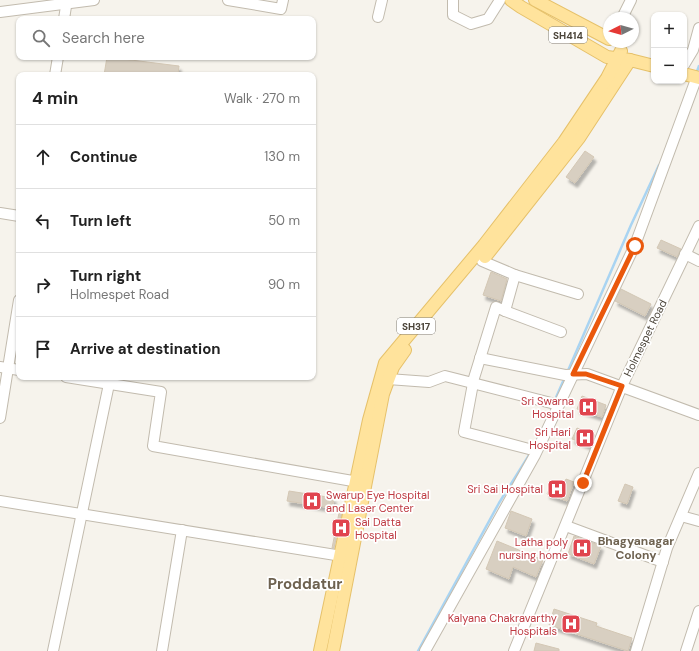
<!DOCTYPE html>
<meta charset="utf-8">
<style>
:root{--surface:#fff;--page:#f2f2f2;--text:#222;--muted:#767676;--line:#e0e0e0}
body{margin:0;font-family:"DM Sans",sans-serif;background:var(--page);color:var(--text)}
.controls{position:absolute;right:12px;top:12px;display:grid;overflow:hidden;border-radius:8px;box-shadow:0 1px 3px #0004}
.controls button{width:36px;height:36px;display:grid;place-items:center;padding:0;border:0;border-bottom:1px solid var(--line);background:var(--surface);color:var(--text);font:20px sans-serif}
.compass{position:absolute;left:603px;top:12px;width:36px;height:36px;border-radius:50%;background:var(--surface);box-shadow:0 1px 3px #0004;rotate:264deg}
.stop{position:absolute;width:12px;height:12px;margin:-9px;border:3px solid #ea580c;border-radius:50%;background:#fff}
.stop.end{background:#ea580c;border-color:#fff;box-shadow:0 1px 4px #0008}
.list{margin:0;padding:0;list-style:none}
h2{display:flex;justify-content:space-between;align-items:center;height:52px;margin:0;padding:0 16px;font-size:17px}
h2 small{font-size:13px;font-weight:400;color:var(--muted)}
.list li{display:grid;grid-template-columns:26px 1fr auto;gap:12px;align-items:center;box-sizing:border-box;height:64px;padding:0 16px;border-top:1px solid var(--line)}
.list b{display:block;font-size:15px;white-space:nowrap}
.list p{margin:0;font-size:13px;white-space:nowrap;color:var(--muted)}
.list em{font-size:13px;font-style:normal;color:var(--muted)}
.icon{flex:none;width:22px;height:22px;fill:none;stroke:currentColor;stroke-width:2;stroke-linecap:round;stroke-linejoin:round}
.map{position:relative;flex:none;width:699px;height:651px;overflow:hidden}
.search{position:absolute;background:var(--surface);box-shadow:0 1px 3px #0004;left:16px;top:16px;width:300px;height:44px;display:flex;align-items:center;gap:10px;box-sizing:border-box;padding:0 14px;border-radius:8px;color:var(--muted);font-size:15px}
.panel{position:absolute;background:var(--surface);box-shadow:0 1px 3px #0004;left:16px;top:72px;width:300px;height:308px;border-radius:8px}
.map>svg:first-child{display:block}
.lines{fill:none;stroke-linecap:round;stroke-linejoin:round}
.stream{stroke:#a9d4f2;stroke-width:2.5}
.building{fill:#d8cfc1;stroke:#d3c7b4;filter:url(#shadow)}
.minor-casing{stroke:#c2bbae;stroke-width:12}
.major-casing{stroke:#e6c16a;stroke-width:14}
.minor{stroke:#fff;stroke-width:10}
.major{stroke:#ffe39c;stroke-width:12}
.route{stroke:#ea580c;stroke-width:5}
.labels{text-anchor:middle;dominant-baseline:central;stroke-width:3.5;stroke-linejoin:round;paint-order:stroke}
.shield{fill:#fff;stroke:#817c74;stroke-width:1}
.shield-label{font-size:10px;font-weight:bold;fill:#4b4439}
.street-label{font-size:11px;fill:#4b4439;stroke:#fff}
.health-label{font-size:11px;fill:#be3a42;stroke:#fff;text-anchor:end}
.neighbourhood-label{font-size:12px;font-weight:bold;fill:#6e6250;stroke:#fff}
.district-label{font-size:15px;font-weight:bold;fill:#6e6250;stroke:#fff}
</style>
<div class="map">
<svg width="699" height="651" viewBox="0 0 699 651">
<defs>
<filter id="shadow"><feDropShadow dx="2.5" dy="4.5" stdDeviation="1" flood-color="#0004"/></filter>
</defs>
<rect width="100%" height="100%" fill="#f6f3ec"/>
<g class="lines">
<g class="stream">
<polyline points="696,74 699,66"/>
<polyline points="567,373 631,225 659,165"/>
<polyline points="554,402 565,377"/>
<polyline points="418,651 499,503 531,452"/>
</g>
</g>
<g class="building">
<polygon points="107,57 179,66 178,75 104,75"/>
<polygon points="585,151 594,157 575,183 566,177"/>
<polygon points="661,240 681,249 677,257 657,248"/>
<polygon points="491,272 507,279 501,301 483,295"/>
<polygon points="621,289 651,304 645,316 615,301"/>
<polygon points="582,396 606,405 602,417 577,409"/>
<polygon points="577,428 595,435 590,446 572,439"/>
<polygon points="566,479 574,482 567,501 547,494 552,482 563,486"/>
<polygon points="625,484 633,487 627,504 618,501"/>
<polygon points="289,491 334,498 332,508 287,501"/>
<polygon points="511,511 532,519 526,536 505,528"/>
<polygon points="339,513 342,513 334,548 332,548"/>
<polygon points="574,536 601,546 594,564 568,554"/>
<polygon points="497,541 543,560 536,577 513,567 509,579 486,569"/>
<polygon points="554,609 597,623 596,626 632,638 628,651 549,625"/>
<polygon points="536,643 559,649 559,651 534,651"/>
</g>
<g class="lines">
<defs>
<g id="minor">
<polyline points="228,0 281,9 283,0"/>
<polyline points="453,0 453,15 471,24 488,19 500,0"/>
<polyline points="0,12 94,0"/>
<polyline points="378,17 382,0"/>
<polyline points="622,18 631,0"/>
<polyline points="64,19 67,0"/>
<polyline points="684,65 693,50 699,28"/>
<polyline points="55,75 58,57"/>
<polyline points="0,213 19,216"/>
<polyline points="685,254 699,261"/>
<polyline points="482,261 515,275 505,311 496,307 474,378 464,432 529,449"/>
<polyline points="515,275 578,294"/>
<polyline points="505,311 561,332"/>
<polyline points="480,358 565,375 587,374 699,415"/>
<polyline points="0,367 19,370"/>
<polyline points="66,377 161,392 153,446 364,483"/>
<polyline points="388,379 429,382 445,376 559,405"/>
<polyline points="0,418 19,300"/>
<polyline points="0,501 348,557"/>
<polyline points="681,516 699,521"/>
<polyline points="566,526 663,562"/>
<polyline points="53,651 109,384"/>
<polyline points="162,651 182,530"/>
<polyline points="425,651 535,455 635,245 695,82"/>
<polyline points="514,651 622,386 699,226"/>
<polyline points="636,651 667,548 699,473"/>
<polyline points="686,651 699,611"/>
</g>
<g id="major">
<polyline points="511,0 521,7 607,57 630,60 654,66"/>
<polyline points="535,0 609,39"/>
<polyline points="684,74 699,78"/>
<polyline points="485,257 579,138 630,60"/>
<polyline points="320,651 369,420 385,363 484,245 564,142 607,78 621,51"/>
<polyline points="333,651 383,394 393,367 405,350"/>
</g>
</defs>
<use href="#minor" class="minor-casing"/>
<use href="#major" class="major-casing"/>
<use href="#minor" class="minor"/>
<use href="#major" class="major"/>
</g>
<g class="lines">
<polyline class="route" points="583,483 622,386 586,374 573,374 635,246"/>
</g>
<defs>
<symbol id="hospital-square" viewBox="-11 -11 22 22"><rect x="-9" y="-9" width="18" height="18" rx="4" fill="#e0444e" stroke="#fff"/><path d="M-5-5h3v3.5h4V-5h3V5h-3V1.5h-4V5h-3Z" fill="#fff"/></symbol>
</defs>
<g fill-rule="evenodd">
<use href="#hospital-square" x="577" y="396" width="22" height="22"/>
<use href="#hospital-square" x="574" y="427" width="22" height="22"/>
<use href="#hospital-square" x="546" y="478" width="22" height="22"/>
<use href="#hospital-square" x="301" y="490" width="22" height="22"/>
<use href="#hospital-square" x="330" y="517" width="22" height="22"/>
<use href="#hospital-square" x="571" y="537" width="22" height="22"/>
<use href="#hospital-square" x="560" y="613" width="22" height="22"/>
</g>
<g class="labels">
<g class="shield">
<rect x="549" y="27" width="38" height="16" rx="3"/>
<rect x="397" y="318" width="38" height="16" rx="3"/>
</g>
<g class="shield-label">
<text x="568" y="35">SH414</text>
<text x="416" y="326">SH317</text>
</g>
<g class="street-label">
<text transform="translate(645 338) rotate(-64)">Holmespet Road</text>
</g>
<g class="health-label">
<text x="574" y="401">Sri Swarna<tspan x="574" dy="13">Hospital</tspan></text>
<text x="571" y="432">Sri Hari<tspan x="571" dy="13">Hospital</tspan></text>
<text x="543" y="489">Sri Sai Hospital</text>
<text x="326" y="495" text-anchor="start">Swarup Eye Hospital<tspan x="326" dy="13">and Laser Center</tspan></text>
<text x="355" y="522" text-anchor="start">Sai Datta<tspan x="355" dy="13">Hospital</tspan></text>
<text x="568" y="542">Latha poly<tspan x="568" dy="13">nursing home</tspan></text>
<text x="557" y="618">Kalyana Chakravarthy<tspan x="557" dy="13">Hospitals</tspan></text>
</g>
<g class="neighbourhood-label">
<text x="636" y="541">Bhagyanagar<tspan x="636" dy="14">Colony</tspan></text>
</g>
<g class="district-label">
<text x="305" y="584">Proddatur</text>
</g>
</g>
</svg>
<div class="controls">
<button>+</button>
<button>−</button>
</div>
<svg class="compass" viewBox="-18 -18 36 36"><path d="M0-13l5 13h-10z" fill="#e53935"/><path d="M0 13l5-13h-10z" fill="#767676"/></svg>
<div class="stop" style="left:635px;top:246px"></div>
<div class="stop end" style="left:583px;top:483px"></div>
<div class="search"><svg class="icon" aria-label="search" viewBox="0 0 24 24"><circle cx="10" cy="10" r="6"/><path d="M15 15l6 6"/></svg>Search here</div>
<section class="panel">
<h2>4 min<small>Walk · 270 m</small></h2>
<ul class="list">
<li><svg class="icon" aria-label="ahead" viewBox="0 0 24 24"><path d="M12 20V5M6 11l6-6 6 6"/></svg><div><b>Continue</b></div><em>130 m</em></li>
<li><svg class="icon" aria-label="left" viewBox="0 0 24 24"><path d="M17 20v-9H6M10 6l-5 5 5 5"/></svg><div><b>Turn left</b></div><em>50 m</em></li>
<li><svg class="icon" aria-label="right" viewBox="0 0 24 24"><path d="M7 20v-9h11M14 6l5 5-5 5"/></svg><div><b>Turn right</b><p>Holmespet Road</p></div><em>90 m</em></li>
<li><svg class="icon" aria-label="arrive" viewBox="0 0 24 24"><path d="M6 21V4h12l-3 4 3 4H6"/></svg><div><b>Arrive at destination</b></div></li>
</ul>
</section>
</div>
